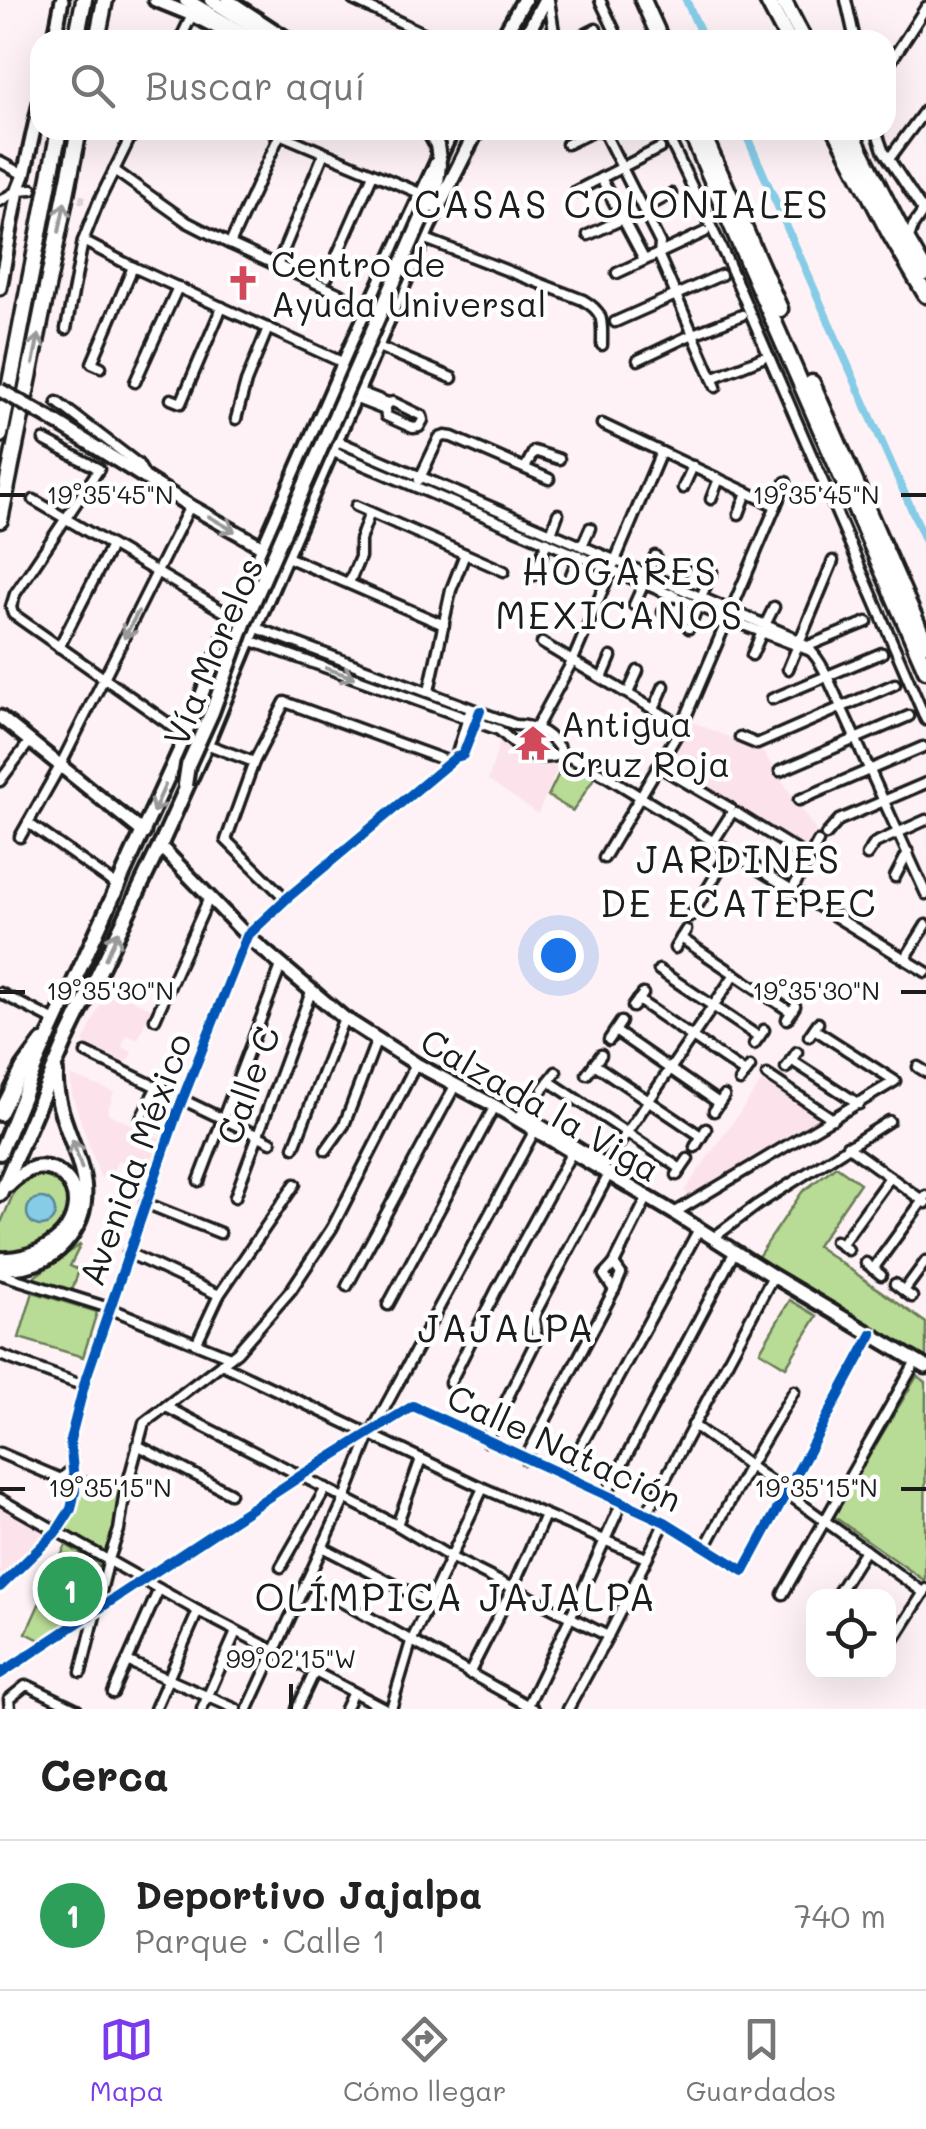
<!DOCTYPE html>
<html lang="es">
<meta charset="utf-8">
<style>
:root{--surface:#fff;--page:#f2f2f2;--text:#222;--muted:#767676;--line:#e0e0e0;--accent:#7c3aed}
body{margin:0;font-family:Mali,sans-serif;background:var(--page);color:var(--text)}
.controls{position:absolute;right:30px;bottom:30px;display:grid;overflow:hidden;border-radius:20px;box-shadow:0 10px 40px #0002}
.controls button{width:90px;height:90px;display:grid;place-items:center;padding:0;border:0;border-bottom:2px solid var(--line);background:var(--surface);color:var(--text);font:50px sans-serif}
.you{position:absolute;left:558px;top:955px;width:35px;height:35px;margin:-25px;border:8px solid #fff;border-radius:50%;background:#1a73e8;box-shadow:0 0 0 15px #1a73e833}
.badge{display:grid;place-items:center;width:65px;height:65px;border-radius:50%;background:var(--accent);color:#fff;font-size:32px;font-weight:700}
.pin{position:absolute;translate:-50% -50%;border:5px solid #fff;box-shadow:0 2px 10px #0006}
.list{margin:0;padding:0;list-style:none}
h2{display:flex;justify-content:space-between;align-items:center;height:130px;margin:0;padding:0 40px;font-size:42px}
h2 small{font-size:32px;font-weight:400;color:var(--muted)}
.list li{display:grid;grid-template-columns:65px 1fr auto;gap:30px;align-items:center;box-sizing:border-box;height:150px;padding:0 40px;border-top:2px solid var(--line)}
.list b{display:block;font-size:38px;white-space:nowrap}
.list p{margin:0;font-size:32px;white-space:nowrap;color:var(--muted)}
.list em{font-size:32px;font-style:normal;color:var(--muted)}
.icon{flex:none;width:55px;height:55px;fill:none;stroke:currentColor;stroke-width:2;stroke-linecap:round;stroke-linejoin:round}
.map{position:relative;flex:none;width:926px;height:1709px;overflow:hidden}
.search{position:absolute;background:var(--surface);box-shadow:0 10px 40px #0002;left:30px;right:30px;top:30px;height:110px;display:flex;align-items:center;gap:25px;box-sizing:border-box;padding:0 35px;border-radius:30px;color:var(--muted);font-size:38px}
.sheet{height:280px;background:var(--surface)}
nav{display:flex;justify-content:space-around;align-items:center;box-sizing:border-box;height:140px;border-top:2px solid var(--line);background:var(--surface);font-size:28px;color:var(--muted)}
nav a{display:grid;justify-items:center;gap:5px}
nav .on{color:var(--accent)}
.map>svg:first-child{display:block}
.built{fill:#fce3eb}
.green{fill:#b8db95;stroke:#6a7c58;stroke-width:2.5}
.water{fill:#86cce7;stroke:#5c8696;stroke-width:2.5}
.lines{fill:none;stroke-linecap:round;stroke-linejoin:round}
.canal{stroke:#86cce7;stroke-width:8}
.street-tunnel{stroke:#dcd2d5;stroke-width:8;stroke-dasharray:8 4;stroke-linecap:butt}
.street-casing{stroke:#1c1c1c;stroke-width:15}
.secondary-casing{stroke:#1c1c1c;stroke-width:19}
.primary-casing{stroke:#1c1c1c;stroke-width:20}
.highway-casing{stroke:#1c1c1c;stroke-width:21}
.street{stroke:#fff;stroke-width:8}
.secondary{stroke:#fff;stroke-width:11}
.primary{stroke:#fff;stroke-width:12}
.highway{stroke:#fff;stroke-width:14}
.secondary-bridge-casing{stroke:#1c1c1c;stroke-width:19;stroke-linecap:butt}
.primary-bridge-casing{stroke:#1c1c1c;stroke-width:20;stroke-linecap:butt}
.secondary-bridge{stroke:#fff;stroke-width:11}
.primary-bridge{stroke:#fff;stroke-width:12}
.cycleway-casing{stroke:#fff;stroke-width:16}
.cycleway{stroke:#0057b8;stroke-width:10}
.oneway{stroke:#999}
.ticks{fill:none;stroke:#1c1c1c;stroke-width:4}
.labels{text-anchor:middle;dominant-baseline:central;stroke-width:9;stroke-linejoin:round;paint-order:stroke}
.poi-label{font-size:35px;fill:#1c1c1c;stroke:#fff;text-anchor:start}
.street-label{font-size:35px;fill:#1c1c1c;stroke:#fff}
.neighbourhood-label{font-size:38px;letter-spacing:2.5px;fill:#1c1c1c;stroke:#fff}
.ticks-label{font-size:25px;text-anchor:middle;fill:#1c1c1c;stroke:#fff;stroke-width:9;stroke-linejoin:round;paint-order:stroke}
</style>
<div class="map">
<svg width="926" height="1709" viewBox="0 0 926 1709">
<rect width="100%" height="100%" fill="#fef2f6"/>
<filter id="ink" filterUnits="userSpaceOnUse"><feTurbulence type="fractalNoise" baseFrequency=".01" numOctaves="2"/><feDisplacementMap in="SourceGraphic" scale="20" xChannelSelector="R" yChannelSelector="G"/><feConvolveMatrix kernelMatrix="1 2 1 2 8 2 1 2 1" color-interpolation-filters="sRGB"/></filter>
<g filter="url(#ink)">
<g class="built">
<polygon points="690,721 755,748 759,746 818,834 806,853 665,765 681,741"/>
<polygon points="500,740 518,756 541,764 559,765 538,814 488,780"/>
<polygon points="107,989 151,1008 138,1040 127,1035 124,1041 122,1047 132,1052 127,1063 83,1043"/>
<polygon points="70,1075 114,1092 107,1113 162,1139 150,1173 119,1160 109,1180 100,1177 72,1095"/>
<polygon points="764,1078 825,1118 690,1197 684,1191"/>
<polygon points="0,1504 51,1532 0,1579"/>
</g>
<g class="green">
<polygon points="563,765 580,765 596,775 573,811 548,796"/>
<polygon points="836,1166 860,1183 817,1246 926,1323 926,1365 755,1261 802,1192"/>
<polygon points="38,1171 61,1179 70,1199 67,1217 60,1226 46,1241 18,1254 0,1254 0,1225 20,1178"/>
<polygon points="81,1244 70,1266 79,1270 72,1291 31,1279"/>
<polygon points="33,1292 97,1312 83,1357 19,1338"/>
<polygon points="790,1300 817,1316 786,1367 760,1351"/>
<polygon points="917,1376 926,1382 925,1581 833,1516"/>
<polygon points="81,1475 122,1488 116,1532 106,1554 62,1530 74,1511"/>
<polygon points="66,1545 97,1563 100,1568 90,1611 42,1641 26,1633"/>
</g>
<circle class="water" cx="41" cy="1212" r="14"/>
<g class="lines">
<g class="canal">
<polyline points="686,0 704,40"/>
<polyline points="744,130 926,542"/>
</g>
<polyline class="street-tunnel" points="32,189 85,200"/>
<defs>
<g id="street">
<polyline points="353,0 438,40"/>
<polyline points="549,0 554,32 558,40"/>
<polyline points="600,0 619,40"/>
<polyline points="846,0 855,40"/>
<polyline points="180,40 192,15"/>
<polyline points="574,40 596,29"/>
<polyline points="886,69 926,7"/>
<polyline points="270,130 422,194"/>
<polyline points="603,130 660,243 659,256 716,387"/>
<polyline points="665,130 729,264 926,720"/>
<polyline points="876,130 883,150 923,211"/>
<polyline points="567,144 596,130"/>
<polyline points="889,159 926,109"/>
<polyline points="0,162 24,175"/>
<polyline points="114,170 187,222 230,244 369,307"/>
<polyline points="601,178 644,259"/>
<polyline points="576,191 660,148"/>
<polyline points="0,201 18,190 32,189"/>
<polyline points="643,209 671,194"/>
<polyline points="588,235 623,219"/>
<path d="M 423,238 L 583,300 C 605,313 602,321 602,345"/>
<polyline points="909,238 913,226 926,207"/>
<polyline points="83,241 133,267 344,363"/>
<polyline points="230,244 280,134"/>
<polyline points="277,266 324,153"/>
<polyline points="617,273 705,232"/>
<polyline points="327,278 373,174"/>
<polyline points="615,322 721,275"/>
<polyline points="66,329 83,241 98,203 134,130"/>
<polyline points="376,346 452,378"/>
<polyline points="638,360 693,334 742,315"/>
<polyline points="101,367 92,363 133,267"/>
<polyline points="712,378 762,358"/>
<polyline points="135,382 178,287"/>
<polyline points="357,391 388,403"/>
<polyline points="354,398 385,410"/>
<polyline points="171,399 181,403 222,307"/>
<polyline points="57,402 138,464 145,476"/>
<polygon points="393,402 422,416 423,420 419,427 413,428 386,416 385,410 388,403"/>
<polyline points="236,419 246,382 268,328"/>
<polyline points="602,424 776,506"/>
<polyline points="44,440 99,469 15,594 11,607 13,614 186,736"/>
<path d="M 335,440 L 791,636 C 809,646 818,657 827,676 L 926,894"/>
<polyline points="331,451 728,619 811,651"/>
<polyline points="525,468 534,451 559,459"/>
<polyline points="419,480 439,438 445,436 452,437 549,479"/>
<polyline points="683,488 693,466"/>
<polyline points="711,499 719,479"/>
<polyline points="34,500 233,617"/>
<polyline points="356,506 504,571"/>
<polyline points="739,514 747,492"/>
<polyline points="551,533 558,514"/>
<polyline points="582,546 590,528"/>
<polyline points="285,556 444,625"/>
<polyline points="647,574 655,556"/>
<polyline points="534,575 547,542"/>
<polyline points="571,575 579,555"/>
<polyline points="349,583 360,557 360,540 370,512"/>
<polyline points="675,586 684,565"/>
<polyline points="701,597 712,572"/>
<polyline points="634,605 644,583"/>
<polyline points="663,612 671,594"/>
<polyline points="765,625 774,607"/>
<path d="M 254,627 L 515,725 C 538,725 552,735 563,754"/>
<polyline points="689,628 698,606"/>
<path d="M 249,640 L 499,730 C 521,749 531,765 563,754"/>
<polyline points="542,643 682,726"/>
<polyline points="808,646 867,622"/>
<polyline points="59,647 111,546"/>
<polyline points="752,655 762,632"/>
<polyline points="788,669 833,561"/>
<polyline points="602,678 611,657"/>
<polyline points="429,691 451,590 465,554"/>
<polyline points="628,693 638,671"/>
<polyline points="772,699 882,653"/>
<polyline points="654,709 664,686"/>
<polyline points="536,728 573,660 661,452"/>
<polyline points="740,737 757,744 895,684"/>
<polyline points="206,744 254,762"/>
<polyline points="563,754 608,777 926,972"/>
<polyline points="456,757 469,714"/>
<polyline points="660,767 730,808"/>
<polyline points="780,771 909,716"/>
<polyline points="0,781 30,741"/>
<polyline points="799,800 923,747"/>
<polyline points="736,813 809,858"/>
<polyline points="28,823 119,887"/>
<polyline points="826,835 839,820 926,783"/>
<polyline points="20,837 60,766 190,506"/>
<polyline points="713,842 731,814"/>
<polyline points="867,855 875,843 926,820"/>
<polyline points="604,858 682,726 786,482"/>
<polyline points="895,877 908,852"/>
<polyline points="792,890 818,842"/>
<polyline points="286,899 226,840 254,762 285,702 450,762"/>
<polyline points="691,916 730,852"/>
<polyline points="681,938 791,1012"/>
<polyline points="675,948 686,930"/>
<polyline points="905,959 926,925"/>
<polyline points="659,970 759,1037"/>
<polyline points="0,993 57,1022"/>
<polyline points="638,1000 745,1073"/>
<polyline points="633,1007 643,994"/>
<polyline points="155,1019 209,898"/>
<polyline points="787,1019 795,1006"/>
<polyline points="615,1031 719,1103"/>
<polyline points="809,1036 818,1023"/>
<polyline points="609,1040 621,1022"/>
<polyline points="754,1044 764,1030"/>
<polyline points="86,1053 271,1142"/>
<polyline points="791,1060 859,1104"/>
<polyline points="594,1064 701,1136"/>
<polyline points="918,1067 926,1072"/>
<polyline points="786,1068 797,1052"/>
<polyline points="587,1074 601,1055"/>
<polyline points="767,1075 833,1119"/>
<polyline points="549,1081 681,1169"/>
<polyline points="740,1081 750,1067"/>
<polyline points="543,1089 556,1072"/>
<polyline points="714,1111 724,1096"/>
<polyline points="141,1118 157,1086"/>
<polyline points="517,1119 522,1113 605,1164"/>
<polyline points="847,1146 926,1203"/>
<polyline points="294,1147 344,1018"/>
<polyline points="695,1147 706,1129"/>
<polyline points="326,1150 344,1125 377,1039"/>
<polyline points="602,1169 735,974"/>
<polyline points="677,1175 688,1159"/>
<polyline points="199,1181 281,966"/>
<polyline points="235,1197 311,992"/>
<polyline points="145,1203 220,1233"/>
<polyline points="674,1213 895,1081 814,1029"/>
<polyline points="713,1238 757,1205 889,1121"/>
<polyline points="835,1241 848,1250"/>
<polyline points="841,1245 890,1177"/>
<polyline points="128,1253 219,1295"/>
<polyline points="866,1263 881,1275"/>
<polyline points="873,1269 926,1196"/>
<polyline points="0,1274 109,1308 230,1357"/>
<polyline points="895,1284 912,1297"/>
<polyline points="347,1286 456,1084"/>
<polyline points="614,1290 604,1275 614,1264 647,1198"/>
<polyline points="904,1291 926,1261"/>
<polyline points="388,1305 495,1106"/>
<polyline points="197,1342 219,1295 295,1184"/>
<polyline points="0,1355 84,1386"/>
<polyline points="221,1364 483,1488 646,1558"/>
<polyline points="450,1383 496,1291 572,1152"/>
<polyline points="166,1407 397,1525 450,1557 608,1636"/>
<polyline points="693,1425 924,1593"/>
<polyline points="486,1441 537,1339 534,1319 536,1312 609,1174"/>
<polyline points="137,1445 230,1493"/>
<polyline points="0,1453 61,1479 72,1469"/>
<polyline points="525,1459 615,1288 621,1274 614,1264"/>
<polyline points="571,1464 699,1229"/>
<polyline points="606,1495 735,1251"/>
<polyline points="0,1499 198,1611 386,1709"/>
<polyline points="647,1513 773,1276"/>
<polyline points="397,1525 421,1459"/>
<polyline points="706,1546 749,1466 794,1391"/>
<polyline points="322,1547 430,1603"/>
<polyline points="281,1567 326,1488"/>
<polyline points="306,1582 534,1709"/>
<polyline points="0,1587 57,1531 71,1509 75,1491 70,1440 86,1378 177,1113 247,936 286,899 456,757 463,755 480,711"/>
<polyline points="783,1594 916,1361"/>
<polyline points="836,1596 865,1550"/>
<polyline points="888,1649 926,1589"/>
<polyline points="127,1661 236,1709"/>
<polyline points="81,1672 109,1559 119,1530 124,1497 144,1423 237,1352 291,1290 332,1228 416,1064"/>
<polyline points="0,1674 302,1475 413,1406 665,1522 744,1571 872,1334"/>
<polyline points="469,1674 512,1589 545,1515"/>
<polyline points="113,1693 159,1589"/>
<polyline points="528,1705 570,1618 622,1502"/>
<polyline points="10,1709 9,1699 25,1686 29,1686 77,1709"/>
<polyline points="155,1709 198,1611"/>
<polyline points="202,1709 236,1632"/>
<polyline points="248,1709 345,1498 370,1435 535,1130"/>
<polyline points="297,1709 314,1673"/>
<polyline points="345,1709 353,1692"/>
<polyline points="391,1709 411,1642 483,1488"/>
<polyline points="568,1709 608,1636 665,1522"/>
</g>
<g id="secondary">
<polyline points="155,0 192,15 242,40"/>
<polyline points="228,0 289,40"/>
<polyline points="54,40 62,0"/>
<polyline points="0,288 18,190 24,175 40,102"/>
<polyline points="49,418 190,506 268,550"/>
<polyline points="0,717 144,833"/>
<polyline points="160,846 247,936 344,1018 416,1064 495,1106 674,1213 773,1276 926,1367"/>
</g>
<g id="primary">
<polyline points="186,0 254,40"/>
<polyline points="211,0 275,40"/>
<polyline points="501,40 524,0"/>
<polyline points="524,40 545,0"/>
<polyline points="426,209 437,183 439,164"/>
<polyline points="0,1114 23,1068 42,1042"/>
<polyline points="0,1153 37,1062 182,746 233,617 353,343 452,130"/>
<polyline points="0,1194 65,1043 160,846 206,744 249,640 428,227 477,130"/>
<path d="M 0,1259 C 31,1261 73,1241 75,1204 C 76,1182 56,1164 34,1168 C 23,1171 15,1178 8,1185"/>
<path d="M 0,1268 C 24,1268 48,1263 64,1244 C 116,1187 52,1132 56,1072"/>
</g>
<g id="highway">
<polyline points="643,0 661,40"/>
<polyline points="767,0 788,40"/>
<polyline points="783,0 804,40"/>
<polyline points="76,40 84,0"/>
<polyline points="97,40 105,0"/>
<polyline points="690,130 926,670"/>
<polyline points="701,130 780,309"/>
<polyline points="836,130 890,234 926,295"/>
<polyline points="850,130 901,230 926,273"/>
<polyline points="812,383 926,644"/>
<polyline points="0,435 59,130"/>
<polyline points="0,520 79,130"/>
</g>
</defs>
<use href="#street" class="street-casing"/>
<use href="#secondary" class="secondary-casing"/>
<use href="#primary" class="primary-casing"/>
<use href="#highway" class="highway-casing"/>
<use href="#street" class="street"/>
<use href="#secondary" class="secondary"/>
<use href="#primary" class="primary"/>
<use href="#highway" class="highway"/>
<defs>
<polyline id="secondary-bridge" points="0,390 49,418"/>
<g id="primary-bridge">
<polyline points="429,130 437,145 439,159"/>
<polyline points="185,785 188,765 212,712 245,621 426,209"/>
</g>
</defs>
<use href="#secondary-bridge" class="secondary-bridge-casing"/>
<use href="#primary-bridge" class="primary-bridge-casing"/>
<use href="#secondary-bridge" class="secondary-bridge"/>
<use href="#primary-bridge" class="primary-bridge"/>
<defs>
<g id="cycleway">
<polyline points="0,1587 57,1531 71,1509 75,1491 70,1440 86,1378 177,1113 247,936 286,899 456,757 463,755 480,711"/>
<polyline points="0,1674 302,1475 413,1406 665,1522 744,1571 872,1334"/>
</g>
</defs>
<use href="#cycleway" class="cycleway-casing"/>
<use href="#cycleway" class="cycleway"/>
</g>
<defs><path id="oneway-shaft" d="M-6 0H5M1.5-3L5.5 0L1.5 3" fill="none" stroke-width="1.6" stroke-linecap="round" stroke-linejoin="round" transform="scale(2.5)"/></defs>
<g class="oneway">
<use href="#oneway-shaft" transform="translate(62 217) rotate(-79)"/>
<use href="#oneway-shaft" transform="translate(36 349) rotate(-79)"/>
<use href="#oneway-shaft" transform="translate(222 524) rotate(30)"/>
<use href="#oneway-shaft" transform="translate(131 625) rotate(118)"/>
<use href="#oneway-shaft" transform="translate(340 673) rotate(19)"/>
<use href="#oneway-shaft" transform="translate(159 799) rotate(114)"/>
<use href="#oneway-shaft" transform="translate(112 945) rotate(-64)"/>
<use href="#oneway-shaft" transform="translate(77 1154) rotate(-108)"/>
</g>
</g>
<path class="ticks" d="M 0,495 L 25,495M 901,495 L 926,495M 0,992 L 25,992M 901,992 L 926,992M 0,1489 L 25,1489M 901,1489 L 926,1489M 291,1684 L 291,1709"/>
<defs>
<symbol id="church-bare" viewBox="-9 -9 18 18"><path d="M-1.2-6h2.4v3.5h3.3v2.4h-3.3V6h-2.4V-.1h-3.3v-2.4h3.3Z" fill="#d1495b" stroke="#fff" stroke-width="2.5" paint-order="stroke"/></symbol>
<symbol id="temple-bare" viewBox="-9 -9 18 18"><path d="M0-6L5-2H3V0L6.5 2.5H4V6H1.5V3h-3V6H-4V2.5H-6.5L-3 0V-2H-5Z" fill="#d1495b" stroke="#fff" stroke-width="2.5" paint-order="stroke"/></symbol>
</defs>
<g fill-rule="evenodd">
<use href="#church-bare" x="218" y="258" width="50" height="50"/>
<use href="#temple-bare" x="508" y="718" width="50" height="50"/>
</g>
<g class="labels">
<g class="poi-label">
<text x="271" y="263">Centro de<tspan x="271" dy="40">Ayuda Universal</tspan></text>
<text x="561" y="723">Antigua<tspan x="561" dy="40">Cruz Roja</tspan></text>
</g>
<g class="street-label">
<text transform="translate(212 651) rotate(-67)">Vía Morelos</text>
<text transform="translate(247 1085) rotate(-70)">Calle C</text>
<text transform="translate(541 1104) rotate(30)">Calzada la Viga</text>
<text transform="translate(134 1159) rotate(-70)">Avenida México</text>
<text transform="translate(565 1447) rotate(25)">Calle Natación</text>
</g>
<g class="neighbourhood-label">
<text x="622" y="203">CASAS COLONIALES</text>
<text x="620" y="570">HOGARES<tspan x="620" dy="44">MEXICANOS</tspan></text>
<text x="739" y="858">JARDINES<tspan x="739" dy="44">DE ECATEPEC</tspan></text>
<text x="507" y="1327">JAJALPA</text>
<text x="456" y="1596">OLÍMPICA JAJALPA</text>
</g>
</g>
<g class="ticks-label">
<text x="110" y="504">19°35'45"N</text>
<text x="816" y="504">19°35'45"N</text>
<text x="110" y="1000">19°35'30"N</text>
<text x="816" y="1000">19°35'30"N</text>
<text x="110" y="1497">19°35'15"N</text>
<text x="816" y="1497">19°35'15"N</text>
<text x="291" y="1668">99°02'15"W</text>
</g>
</svg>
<div class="controls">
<button><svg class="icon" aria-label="locate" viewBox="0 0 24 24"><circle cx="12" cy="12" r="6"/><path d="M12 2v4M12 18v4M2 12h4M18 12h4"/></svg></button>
</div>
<div class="you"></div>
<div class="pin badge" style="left:70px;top:1589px;background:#2e9e5b">1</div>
<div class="search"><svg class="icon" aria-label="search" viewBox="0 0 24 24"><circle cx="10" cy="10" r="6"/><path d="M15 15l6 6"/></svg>Buscar aquí</div>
</div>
<section class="sheet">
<h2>Cerca<small></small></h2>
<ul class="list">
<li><span class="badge" style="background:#2e9e5b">1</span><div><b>Deportivo Jajalpa</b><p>Parque · Calle 1</p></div><em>740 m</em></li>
</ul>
</section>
<nav>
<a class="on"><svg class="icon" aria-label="map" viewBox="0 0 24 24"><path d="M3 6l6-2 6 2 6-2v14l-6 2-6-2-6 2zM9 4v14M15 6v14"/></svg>Mapa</a>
<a><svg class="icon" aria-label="directions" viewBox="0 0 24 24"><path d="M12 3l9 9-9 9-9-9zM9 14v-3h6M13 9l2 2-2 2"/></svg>Cómo llegar</a>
<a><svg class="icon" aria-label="saved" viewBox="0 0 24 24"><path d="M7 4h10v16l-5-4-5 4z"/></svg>Guardados</a>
</nav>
